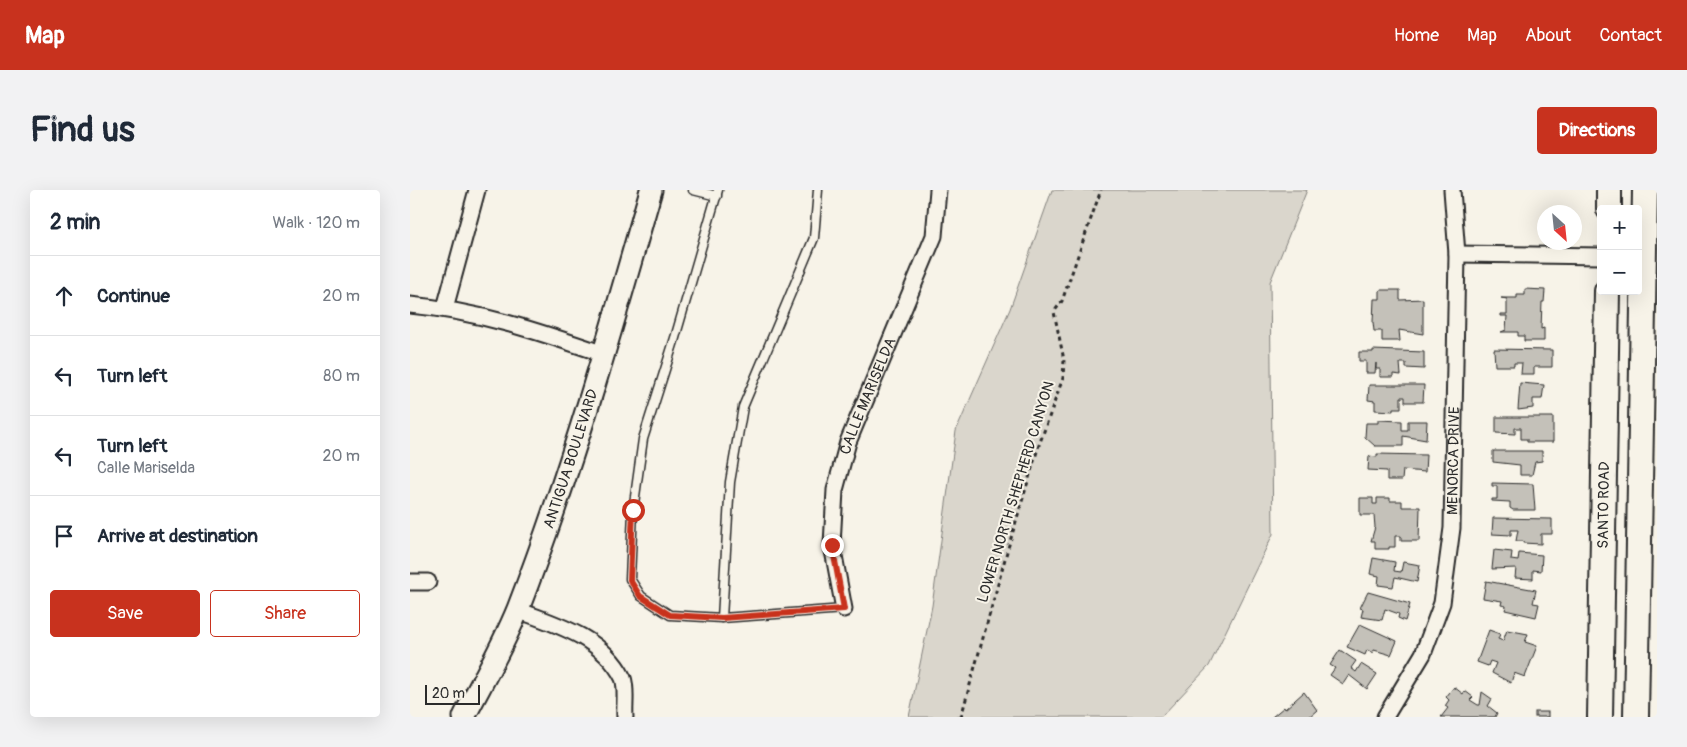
<!DOCTYPE html>
<meta charset="utf-8">
<style>
:root{--surface:#fff;--page:#f2f2f3;--text:#1f2937;--muted:#747a83;--line:#e0e1e3;--accent:#c8321e}
body{margin:0;font-family:Pangolin,sans-serif;background:var(--page);color:var(--text)}
.controls{position:absolute;right:15px;top:15px;display:grid;overflow:hidden;border-radius:5px;box-shadow:0 5px 20px #0002}
.controls button{width:45px;height:45px;display:grid;place-items:center;padding:0;border:0;border-bottom:1px solid var(--line);background:var(--surface);color:var(--text);font:25px sans-serif}
.compass{position:absolute;left:1127px;top:15px;width:45px;height:45px;border-radius:50%;background:var(--surface);box-shadow:0 5px 20px #0002;rotate:153deg}
.scale{position:absolute;left:15px;bottom:12px;width:55px;box-sizing:border-box;padding-left:5px;border:2px solid #2b2b2b;border-top:0;font-size:14px;line-height:18px;white-space:nowrap;color:#2b2b2b;-webkit-text-stroke:4px #f7f3e8;paint-order:stroke}
.stop{position:absolute;width:15px;height:15px;margin:-11px;border:4px solid #c8321e;border-radius:50%;background:#fff}
.stop.end{background:#c8321e;border-color:#fff;box-shadow:0 1px 5px #0008}
.list{margin:0;padding:0;list-style:none}
h2{display:flex;justify-content:space-between;align-items:center;height:65px;margin:0;padding:0 20px;font-size:21px}
h2 small{font-size:16px;font-weight:400;color:var(--muted)}
.list li{display:grid;grid-template-columns:32px 1fr auto;gap:15px;align-items:center;box-sizing:border-box;height:80px;padding:0 20px;border-top:1px solid var(--line)}
.list b{display:block;font-size:19px;white-space:nowrap}
.list p{margin:0;font-size:16px;white-space:nowrap;color:var(--muted)}
.list em{font-size:16px;font-style:normal;color:var(--muted)}
.actions{display:flex;gap:10px;padding:15px 20px}
.actions a{flex:1;padding:11px 0;border:1px solid var(--accent);border-radius:5px;text-align:center;font-size:18px;color:var(--accent)}
.actions .main{background:var(--accent);color:#fff}
.icon{flex:none;width:28px;height:28px;fill:none;stroke:currentColor;stroke-width:2;stroke-linecap:round;stroke-linejoin:round}
.map{position:relative;flex:none;width:1247px;height:527px;overflow:hidden;border-radius:5px}
header{display:flex;align-items:center;gap:30px;box-sizing:border-box;height:70px;padding:0 25px;background:var(--accent);color:#fff}
header strong{font-size:24px}
nav{display:flex;gap:28px;margin-inline-start:auto;font-size:18px}
.intro{display:flex;align-items:center;justify-content:space-between;box-sizing:border-box;height:120px;padding:0 30px}
h1{margin:0;font-size:35px}
.button{padding:12px 22px;border-radius:5px;background:var(--accent);color:#fff;font-size:18px;font-weight:700}
main{display:flex;gap:30px;padding:0 30px}
aside{flex:1;background:var(--surface);border-radius:5px;box-shadow:0 5px 20px #0002}
.map>svg:first-child{display:block}
.green{fill:#dad6cc;stroke:#82807c}
.building{fill:#c4c1b9;stroke:#2b2b2b}
.lines{fill:none;stroke-linecap:round;stroke-linejoin:round}
.service-casing{stroke:#2b2b2b;stroke-width:11}
.minor-casing{stroke:#2b2b2b;stroke-width:19}
.secondary-casing{stroke:#2b2b2b;stroke-width:25}
.primary-casing{stroke:#2b2b2b;stroke-width:28}
.path{stroke:#2b2b2b;stroke-width:3;stroke-dasharray:4 4;stroke-linecap:butt}
.service{stroke:#f7f3e8;stroke-width:8}
.minor{stroke:#f7f3e8;stroke-width:15}
.secondary{stroke:#f7f3e8;stroke-width:21}
.primary{stroke:#f7f3e8;stroke-width:24}
.route{stroke:#c8321e;stroke-width:6}
.labels{text-anchor:middle;dominant-baseline:central;stroke-width:4;stroke-linejoin:round;paint-order:stroke}
.street-label{font-size:15px;fill:#2b2b2b;stroke:#f7f3e8}
</style>
<header>
<strong>Map</strong>
<nav><a>Home</a><a>Map</a><a>About</a><a>Contact</a></nav>
</header>
<div class="intro"><h1>Find us</h1><a class="button">Directions</a></div>
<main>
<aside>
<h2>2 min<small>Walk · 120 m</small></h2>
<ul class="list">
<li><svg class="icon" aria-label="ahead" viewBox="0 0 24 24"><path d="M12 20V5M6 11l6-6 6 6"/></svg><div><b>Continue</b></div><em>20 m</em></li>
<li><svg class="icon" aria-label="left" viewBox="0 0 24 24"><path d="M17 20v-9H6M10 6l-5 5 5 5"/></svg><div><b>Turn left</b></div><em>80 m</em></li>
<li><svg class="icon" aria-label="left" viewBox="0 0 24 24"><path d="M17 20v-9H6M10 6l-5 5 5 5"/></svg><div><b>Turn left</b><p>Calle Mariselda</p></div><em>20 m</em></li>
<li><svg class="icon" aria-label="arrive" viewBox="0 0 24 24"><path d="M6 21V4h12l-3 4 3 4H6"/></svg><div><b>Arrive at destination</b></div></li>
</ul>
<div class="actions"><a class="main">Save</a><a>Share</a></div>
</aside>
<div class="map">
<svg width="1247" height="527" viewBox="0 0 1247 527">
<rect width="100%" height="100%" fill="#f7f3e8"/>
<filter id="ink" filterUnits="userSpaceOnUse"><feTurbulence type="fractalNoise" baseFrequency=".02" numOctaves="2"/><feDisplacementMap in="SourceGraphic" scale="10" xChannelSelector="R" yChannelSelector="G"/><feConvolveMatrix kernelMatrix="1 2 1 2 8 2 1 2 1" color-interpolation-filters="sRGB"/></filter>
<g filter="url(#ink)">
<polygon class="green" points="642,0 897,0 860,92 863,344 799,476 751,527 499,527 522,416 546,241 600,119"/>
<g class="building">
<polygon points="1115,99 1135,100 1134,112 1132,112 1131,139 1134,138 1134,151 1114,151 1114,146 1108,146 1108,142 1091,142 1096,140 1097,126 1091,126 1091,124 1097,124 1097,109 1091,108 1107,108 1107,105 1115,105"/>
<polygon points="970,100 990,100 990,110 1013,109 1013,144 989,140 990,151 972,151 972,141 964,141 963,132 964,109 970,109"/>
<polygon points="1084,159 1142,160 1142,177 1124,177 1124,184 1111,184 1112,173 1104,173 1104,176 1085,176"/>
<polygon points="963,160 1014,162 1014,179 996,178 996,173 990,173 991,185 983,184 983,187 970,187 970,179 966,179 966,173 965,183 956,183 956,171 949,171 949,162 963,162"/>
<polygon points="1110,193 1134,195 1132,209 1123,209 1123,218 1108,220"/>
<polygon points="959,195 1014,195 1013,212 995,212 995,207 991,207 991,218 983,218 983,221 965,220 965,211 958,210"/>
<polygon points="1086,227 1143,227 1143,252 1117,252 1117,249 1111,249 1111,238 1105,238 1105,244 1086,243"/>
<polygon points="968,230 992,231 992,240 998,240 998,231 1017,231 1016,250 993,246 993,256 965,256 955,247 956,233 968,233"/>
<polygon points="1083,261 1132,261 1132,271 1125,272 1122,285 1110,285 1110,275 1083,272"/>
<polygon points="967,264 1016,265 1015,282 993,280 992,290 977,290 977,281 958,280 959,266 967,267"/>
<polygon points="1082,293 1123,294 1125,320 1103,320 1100,318 1100,312 1082,311 1082,309 1087,309 1087,296 1082,296"/>
<polygon points="950,308 963,308 963,314 967,314 967,308 980,308 980,311 992,311 992,317 1010,317 1009,351 991,351 991,346 985,346 985,357 979,357 979,359 965,359 965,351 961,351 965,337 964,325 950,325"/>
<polygon points="1083,328 1142,329 1142,344 1131,344 1131,354 1113,353 1113,351 1106,351 1108,340 1101,340 1101,345 1082,344"/>
<polygon points="1084,360 1102,362 1101,370 1108,371 1109,363 1132,365 1131,381 1123,380 1123,389 1105,388 1106,378 1082,379"/>
<polygon points="963,368 985,372 984,381 991,382 993,372 1010,375 1007,392 985,387 983,397 968,395 969,386 960,384"/>
<polygon points="1076,391 1126,400 1123,413 1129,414 1126,427 1095,420 1096,416 1091,415 1092,411 1073,408"/>
<polygon points="958,402 1000,414 995,431 988,428 989,424 975,419 972,430 951,427 953,419 950,418"/>
<polygon points="950,434 987,451 981,465 964,460 963,463 957,460 955,465 937,457"/>
<polygon points="1079,440 1090,444 1088,449 1093,451 1097,440 1118,444 1115,452 1127,456 1115,487 1104,483 1101,493 1082,483 1086,473 1080,471 1078,476 1067,472"/>
<polygon points="930,460 946,471 941,478 946,482 951,474 967,484 957,499 939,485 933,494 920,485 925,478 920,475"/>
<polygon points="1044,497 1053,504 1055,501 1063,507 1060,510 1068,515 1070,515 1072,502 1082,509 1078,516 1087,523 1085,527 1031,527 1038,518 1035,516 1039,510 1036,507"/>
<polygon points="894,502 907,520 899,527 862,527 874,517 875,519"/>
<rect x="1125" y="522" width="13" height="5"/>
</g>
<g class="lines">
<defs>
<g id="service">
<polyline points="283,0 307,6"/>
<polyline points="308,0 265,148 233,249 223,321 220,389 231,406 260,425 312,428 434,419"/>
<polyline points="312,428 320,292 333,217 404,48 408,0"/>
</g>
<g id="minor">
<polyline points="1047,64 1191,66"/>
<path d="M 0,115 C 68,121 130,142 194,164"/>
<polyline points="35,118 67,0"/>
<polyline points="0,392 18,392"/>
<path id="s1" d="M 434,419 L 422,355 L 425,300 L 438,252 L 524,46 L 528,0"/>
<path d="M 107,420 C 146,434 193,448 213,488 C 217,498 214,516 215,527"/>
<path id="s2" d="M 975,527 L 1013,464 L 1032,413 L 1042,338 L 1047,64 L 1042,0"/>
</g>
<g id="secondary">
<path id="s3" d="M 54,527 C 72,492 93,456 108,419 C 161,282 201,141 241,0"/>
</g>
<g id="primary">
<polyline points="1199,19 1199,0"/>
<path id="s4" d="M 1190,527 L 1197,101"/>
<polyline points="1226,527 1235,0"/>
</g>
</defs>
<use href="#service" class="service-casing"/>
<use href="#minor" class="minor-casing"/>
<use href="#secondary" class="secondary-casing"/>
<use href="#primary" class="primary-casing"/>
<polyline class="path" points="551,527 598,358 628,258 653,188 654,170 644,122 652,111 691,0"/>
<use href="#service" class="service"/>
<use href="#minor" class="minor"/>
<use href="#secondary" class="secondary"/>
<use href="#primary" class="primary"/>
</g>
</g>
<g class="lines" filter="url(#ink)">
<polyline class="route" points="223,320 220,390 230,406 260,425 312,428 434,419 422,355"/>
</g>
<g class="labels">
<g class="street-label">
<text stroke="none"><textPath href="#s1" startOffset="220">CALLE MARISELDA</textPath></text>
<text stroke="none"><textPath href="#s3" startOffset="280">ANTIGUA BOULEVARD</textPath></text>
<text stroke="none"><textPath href="#s2" startOffset="271">MENORCA DRIVE</textPath></text>
<text transform="translate(606 302) rotate(-73)">LOWER NORTH SHEPHERD CANYON</text>
<text stroke="none"><textPath href="#s4" startOffset="212">SANTO ROAD</textPath></text>
</g>
</g>
</svg>
<div class="controls">
<button>+</button>
<button>−</button>
</div>
<svg class="compass" viewBox="-18 -18 36 36"><path d="M0-13l5 13h-10z" fill="#e53935"/><path d="M0 13l5-13h-10z" fill="#747a83"/></svg>
<div class="scale">20 m</div>
<div class="stop" style="left:223px;top:320px"></div>
<div class="stop end" style="left:422px;top:355px"></div>
</div>
</main>
